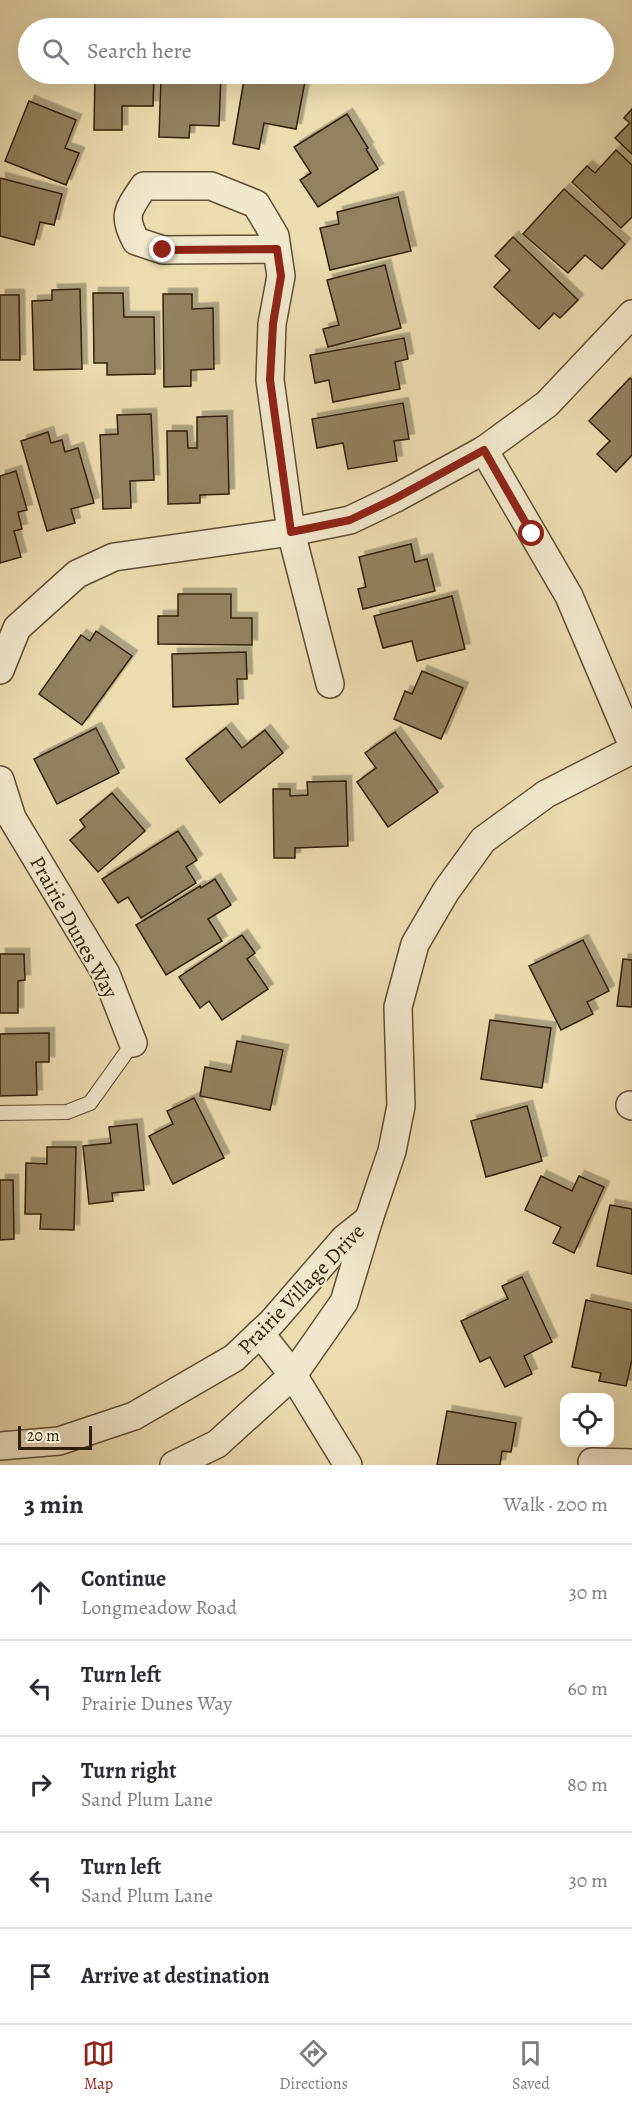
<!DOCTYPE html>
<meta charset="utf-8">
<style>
:root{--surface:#fff;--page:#f2f2f3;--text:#2b2b33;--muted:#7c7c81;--line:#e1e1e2;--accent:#8f2418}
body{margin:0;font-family:Alegreya,serif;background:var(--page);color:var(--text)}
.controls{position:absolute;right:18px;bottom:18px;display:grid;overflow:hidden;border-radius:12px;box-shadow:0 6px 24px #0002}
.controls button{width:54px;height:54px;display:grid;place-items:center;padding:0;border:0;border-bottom:2px solid var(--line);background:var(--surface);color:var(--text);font:30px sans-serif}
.scale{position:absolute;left:18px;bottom:15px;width:74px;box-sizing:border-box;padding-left:6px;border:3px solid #312009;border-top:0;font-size:16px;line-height:21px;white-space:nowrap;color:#312009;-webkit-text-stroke:4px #f2e9cc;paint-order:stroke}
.stop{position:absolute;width:18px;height:18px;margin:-14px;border:4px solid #8f2418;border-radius:50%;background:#fff}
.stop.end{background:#8f2418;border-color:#fff;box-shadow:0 2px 6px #0008}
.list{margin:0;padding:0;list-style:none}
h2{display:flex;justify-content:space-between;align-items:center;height:78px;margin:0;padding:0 24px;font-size:26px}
h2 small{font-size:20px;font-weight:400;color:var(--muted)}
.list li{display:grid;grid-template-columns:39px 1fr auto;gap:18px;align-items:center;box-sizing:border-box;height:96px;padding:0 24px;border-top:2px solid var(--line)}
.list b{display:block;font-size:22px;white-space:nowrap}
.list p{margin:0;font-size:20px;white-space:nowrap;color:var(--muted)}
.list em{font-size:20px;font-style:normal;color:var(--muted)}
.icon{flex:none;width:33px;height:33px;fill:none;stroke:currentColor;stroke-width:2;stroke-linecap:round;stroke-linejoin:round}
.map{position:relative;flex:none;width:632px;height:1465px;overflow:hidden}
.search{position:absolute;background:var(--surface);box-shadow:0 6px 24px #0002;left:18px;right:18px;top:18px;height:66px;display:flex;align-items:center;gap:15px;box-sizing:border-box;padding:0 21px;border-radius:33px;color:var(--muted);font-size:22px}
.sheet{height:558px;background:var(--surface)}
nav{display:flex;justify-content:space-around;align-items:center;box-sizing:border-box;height:84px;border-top:2px solid var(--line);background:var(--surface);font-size:16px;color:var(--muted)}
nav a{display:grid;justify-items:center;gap:3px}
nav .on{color:var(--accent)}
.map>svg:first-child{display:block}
.building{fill:#928260;stroke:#312009;stroke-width:1.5;filter:url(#shadow)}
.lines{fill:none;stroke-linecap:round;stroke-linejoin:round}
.service-casing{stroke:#604f33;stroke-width:16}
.minor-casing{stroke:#604f33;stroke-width:30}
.service{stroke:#f2e9cc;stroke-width:14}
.minor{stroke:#f2e9cc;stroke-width:27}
.route{stroke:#8f2418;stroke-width:8}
.labels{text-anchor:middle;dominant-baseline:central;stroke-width:4.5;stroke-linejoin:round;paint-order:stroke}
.street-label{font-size:21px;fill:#312009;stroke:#f2e9cc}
</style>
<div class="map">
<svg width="632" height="1465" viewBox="0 0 632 1465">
<defs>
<filter id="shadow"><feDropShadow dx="5.5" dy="-5.5" stdDeviation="0" flood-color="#0004"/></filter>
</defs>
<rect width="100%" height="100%" fill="#ebddb0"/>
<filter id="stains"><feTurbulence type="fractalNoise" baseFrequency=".00333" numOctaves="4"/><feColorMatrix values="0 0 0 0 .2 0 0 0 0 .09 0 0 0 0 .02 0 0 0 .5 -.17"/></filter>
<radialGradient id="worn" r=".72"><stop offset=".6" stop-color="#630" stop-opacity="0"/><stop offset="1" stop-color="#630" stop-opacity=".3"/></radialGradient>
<g class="building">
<polygon points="95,74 154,74 153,106 122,106 122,130 94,130"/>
<polygon points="161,74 221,74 219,126 190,125 189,138 159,137"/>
<polygon points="245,74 292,74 306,76 296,129 264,123 259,149 233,144"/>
<polygon points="29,101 76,120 65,148 79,153 66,185 5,161"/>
<polygon points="632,109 632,154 615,138 630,123 624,118"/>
<polygon points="347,114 368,148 366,149 378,169 318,207 300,180 311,173 294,147"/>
<polygon points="616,150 632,165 632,217 621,228 572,182 587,166 595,173"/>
<polygon points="0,178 62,194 54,225 40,222 34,245 0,236"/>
<polygon points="564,189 625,244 602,269 585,255 568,273 523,234"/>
<polygon points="398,197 411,251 330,270 320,228 339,224 337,212"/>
<polygon points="513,237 578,300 560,318 554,313 539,329 494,287 510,270 495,256"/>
<polygon points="385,265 401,328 328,347 323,329 339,325 327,280"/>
<polygon points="80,289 82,369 34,370 32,301 52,300 52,290"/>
<polygon points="93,293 123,293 124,317 154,317 155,374 107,375 107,363 94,363"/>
<polygon points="163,294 192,294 192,309 213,308 214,369 191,370 191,386 164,387"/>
<polygon points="0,295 19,295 20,360 0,360"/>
<polygon points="404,338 408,359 395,362 400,389 333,402 329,380 315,383 310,355"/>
<polygon points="630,378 632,380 632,455 616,472 597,454 610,441 589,421"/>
<polygon points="403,403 409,439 394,441 397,461 348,469 343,443 317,448 312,419"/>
<polygon points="151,414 154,480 130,481 131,508 103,509 100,435 118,434 117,415"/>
<polygon points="227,416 229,494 200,495 200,503 168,504 167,431 187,431 188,448 197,448 197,417"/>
<polygon points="48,432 51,443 62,440 65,452 78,448 94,503 71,509 75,523 47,531 21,441"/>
<polygon points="16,471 27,510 18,512 22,529 14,531 21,557 0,563 0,476"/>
<polygon points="411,544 415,562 427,559 435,591 363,609 358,589 366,587 359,557"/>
<polygon points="178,594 231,594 231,618 252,618 252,645 158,644 158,616 178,616"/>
<polygon points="452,596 465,649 417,661 412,641 383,648 374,616"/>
<polygon points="96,631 132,656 82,725 39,694 81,635 90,641"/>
<polygon points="246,652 247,679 237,679 238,704 173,707 172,654"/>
<polygon points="422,671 463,688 441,739 394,719 405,691 412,694"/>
<polygon points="96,728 119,773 57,804 34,759"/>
<polygon points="226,728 242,748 265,730 283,753 220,803 186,759"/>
<polygon points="395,732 438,792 388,827 357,782 376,768 365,753"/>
<polygon points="346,781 348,846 295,848 295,858 274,858 273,789 290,789 290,796 308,795 307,782"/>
<polygon points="112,793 145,831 98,872 70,840 85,827 80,820"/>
<polygon points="178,831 197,860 186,867 196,883 141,918 128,897 118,903 102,879"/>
<polygon points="215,879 231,905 208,919 222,941 166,975 136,925 200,886 201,888"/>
<polygon points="242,935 255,953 247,959 268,989 222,1020 209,1001 200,1008 179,977"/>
<polygon points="583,940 609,991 587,1002 593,1014 561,1030 529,966"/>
<polygon points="0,954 24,954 25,980 18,981 18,1013 0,1013"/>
<polygon points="623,959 632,960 632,1007 617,1006"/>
<polygon points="490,1020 551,1028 542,1088 481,1079"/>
<polygon points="49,1033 49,1062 36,1062 37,1095 0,1096 0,1034"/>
<polygon points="237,1041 283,1050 270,1110 200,1096 205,1067 231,1072"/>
<polygon points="194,1098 224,1158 173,1184 149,1136 173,1124 167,1111"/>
<polygon points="527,1106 542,1161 486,1177 471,1121"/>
<polygon points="137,1124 144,1190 112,1193 113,1201 89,1204 83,1146 111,1143 109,1127"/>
<polygon points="47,1147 76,1147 74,1230 40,1229 41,1214 25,1214 26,1163 47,1164"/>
<polygon points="541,1176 572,1191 579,1176 604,1187 574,1253 553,1243 561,1227 525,1210"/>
<polygon points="0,1180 13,1180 14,1239 0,1240"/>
<polygon points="610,1205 632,1209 632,1274 597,1266"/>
<polygon points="522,1277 552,1342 524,1356 532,1374 505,1387 490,1357 480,1362 461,1321 508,1299 502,1286"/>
<polygon points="586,1300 632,1310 632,1359 626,1386 599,1381 601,1373 572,1367"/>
<polygon points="447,1411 516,1423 511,1452 502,1451 500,1465 437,1465"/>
</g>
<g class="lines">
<defs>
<polyline id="service" points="0,1113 67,1112 90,1103 133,1043"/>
<g id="minor">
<path d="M 277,249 L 163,250 L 136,241 C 122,215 128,210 144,186 L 211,186 L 256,204 L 275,236 L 281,276 L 272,324 L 270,380 L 291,532 L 330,684"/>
<polyline points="484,450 569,596 632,744"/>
<polyline points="0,670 17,628 77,574 114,557 291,532 350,520 396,498 484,450 547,404 632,314"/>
<polyline points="0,780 12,818 106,974 133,1043"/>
<polyline points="630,1105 632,1106"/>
<polyline points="260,1333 293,1375 348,1465"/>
<polyline points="0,1446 59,1441 134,1416 234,1358 272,1322 344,1239 369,1219"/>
<polyline points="592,1462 632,1463"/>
<polyline points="174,1465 217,1444 293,1375 344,1302 369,1219 392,1151 401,1106 398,1007 415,944 446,891 483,840 546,794 632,750"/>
</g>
</defs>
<use href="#service" class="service-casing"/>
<use href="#minor" class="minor-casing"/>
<use href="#service" class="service"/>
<use href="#minor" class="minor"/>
</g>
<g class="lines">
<polyline class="route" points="163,250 277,249 281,276 273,324 270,380 291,532 350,520 396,498 484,450 532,534"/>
</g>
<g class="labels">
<g class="street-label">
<text transform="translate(74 927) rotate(61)">Prairie Dunes Way</text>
<text transform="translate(301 1289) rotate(-46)">Prairie Village Drive</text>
</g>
</g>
<rect width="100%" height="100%" filter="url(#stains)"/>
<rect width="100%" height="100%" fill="url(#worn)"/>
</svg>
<div class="controls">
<button><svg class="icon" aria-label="locate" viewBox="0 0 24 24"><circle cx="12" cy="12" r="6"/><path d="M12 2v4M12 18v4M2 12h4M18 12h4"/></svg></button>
</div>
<div class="scale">20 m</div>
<div class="stop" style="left:532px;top:534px"></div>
<div class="stop end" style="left:163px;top:250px"></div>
<div class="search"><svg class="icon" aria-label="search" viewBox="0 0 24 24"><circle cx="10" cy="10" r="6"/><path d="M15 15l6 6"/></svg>Search here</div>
</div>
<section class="sheet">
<h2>3 min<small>Walk · 200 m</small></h2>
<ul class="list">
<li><svg class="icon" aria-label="ahead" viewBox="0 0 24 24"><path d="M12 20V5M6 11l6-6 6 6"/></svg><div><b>Continue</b><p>Longmeadow Road</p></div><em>30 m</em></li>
<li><svg class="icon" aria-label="left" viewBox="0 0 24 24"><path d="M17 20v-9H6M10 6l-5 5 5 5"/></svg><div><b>Turn left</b><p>Prairie Dunes Way</p></div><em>60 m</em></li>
<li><svg class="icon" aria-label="right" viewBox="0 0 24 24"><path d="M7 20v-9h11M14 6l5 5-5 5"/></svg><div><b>Turn right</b><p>Sand Plum Lane</p></div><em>80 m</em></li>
<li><svg class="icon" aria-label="left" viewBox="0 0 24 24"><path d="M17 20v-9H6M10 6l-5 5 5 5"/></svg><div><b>Turn left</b><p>Sand Plum Lane</p></div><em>30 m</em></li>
<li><svg class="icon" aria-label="arrive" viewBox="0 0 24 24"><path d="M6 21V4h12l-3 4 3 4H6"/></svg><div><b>Arrive at destination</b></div></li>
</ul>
</section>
<nav>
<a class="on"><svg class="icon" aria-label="map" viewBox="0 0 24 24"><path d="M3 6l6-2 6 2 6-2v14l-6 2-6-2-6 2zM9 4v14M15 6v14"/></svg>Map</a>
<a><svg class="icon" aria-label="directions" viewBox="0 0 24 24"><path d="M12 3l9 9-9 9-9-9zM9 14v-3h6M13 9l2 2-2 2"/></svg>Directions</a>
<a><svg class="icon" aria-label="saved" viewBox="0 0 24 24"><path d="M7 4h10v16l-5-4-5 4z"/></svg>Saved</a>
</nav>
